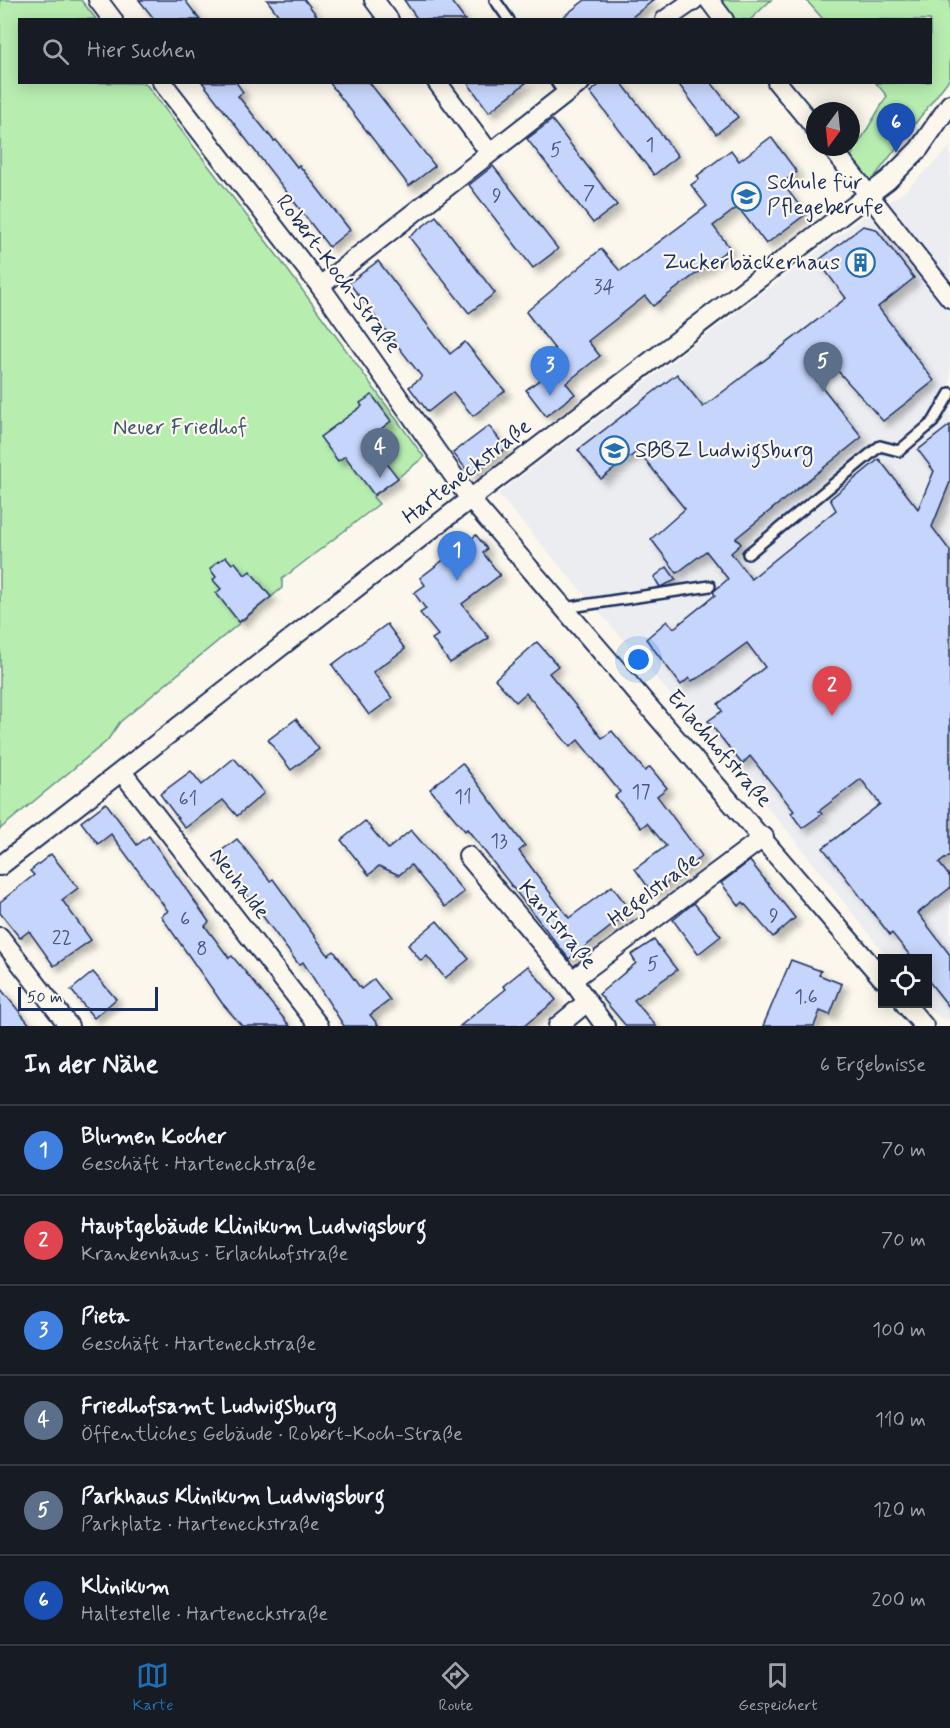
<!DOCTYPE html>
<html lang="de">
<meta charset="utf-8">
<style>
:root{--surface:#171b24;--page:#20242c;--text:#f1f3f6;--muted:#9ea1a6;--line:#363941;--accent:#1f6fb2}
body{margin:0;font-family:Mynerve,sans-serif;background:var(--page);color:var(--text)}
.controls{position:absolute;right:18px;bottom:18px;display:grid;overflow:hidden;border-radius:0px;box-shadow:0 3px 15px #0003}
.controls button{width:54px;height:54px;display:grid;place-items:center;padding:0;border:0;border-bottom:2px solid var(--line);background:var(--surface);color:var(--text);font:30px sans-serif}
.compass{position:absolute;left:806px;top:102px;width:54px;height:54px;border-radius:50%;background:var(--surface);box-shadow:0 3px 15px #0003;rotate:195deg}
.scale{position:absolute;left:18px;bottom:15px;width:140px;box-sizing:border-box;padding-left:6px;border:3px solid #1b2f5e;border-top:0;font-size:16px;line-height:21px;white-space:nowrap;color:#1b2f5e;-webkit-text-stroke:4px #fbf7ec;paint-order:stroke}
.you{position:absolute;left:639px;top:660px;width:21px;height:21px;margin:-15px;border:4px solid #fff;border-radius:50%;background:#1a73e8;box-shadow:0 0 0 9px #1a73e833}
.badge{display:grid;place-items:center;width:39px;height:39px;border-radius:50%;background:var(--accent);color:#fff;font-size:20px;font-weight:700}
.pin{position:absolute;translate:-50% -50px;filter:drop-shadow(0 2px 3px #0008)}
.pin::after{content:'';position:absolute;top:32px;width:21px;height:18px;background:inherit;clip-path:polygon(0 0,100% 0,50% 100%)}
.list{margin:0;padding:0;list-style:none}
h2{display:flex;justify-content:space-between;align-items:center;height:78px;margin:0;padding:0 24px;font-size:26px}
h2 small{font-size:20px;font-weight:400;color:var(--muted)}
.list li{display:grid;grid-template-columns:39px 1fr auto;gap:18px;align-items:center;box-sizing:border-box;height:90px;padding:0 24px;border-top:2px solid var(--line)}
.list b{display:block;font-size:22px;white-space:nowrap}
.list p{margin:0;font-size:20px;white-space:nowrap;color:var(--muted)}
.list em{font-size:20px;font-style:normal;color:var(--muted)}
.icon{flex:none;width:33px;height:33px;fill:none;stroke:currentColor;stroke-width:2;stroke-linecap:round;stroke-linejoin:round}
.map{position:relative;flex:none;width:950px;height:1026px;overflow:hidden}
.search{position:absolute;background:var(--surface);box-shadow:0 3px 15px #0003;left:18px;right:18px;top:18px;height:66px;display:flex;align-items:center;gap:15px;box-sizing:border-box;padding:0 21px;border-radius:0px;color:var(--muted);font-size:22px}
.sheet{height:618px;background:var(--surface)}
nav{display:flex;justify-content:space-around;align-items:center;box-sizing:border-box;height:84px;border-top:2px solid var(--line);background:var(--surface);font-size:16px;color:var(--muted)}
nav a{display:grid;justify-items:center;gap:3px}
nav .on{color:var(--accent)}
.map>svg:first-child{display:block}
.built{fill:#ebedf0}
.green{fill:#b7eeb0;stroke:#698e87;stroke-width:1.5}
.building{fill:#c6d5fb;stroke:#1b2f5e;stroke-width:1.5;filter:url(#shadow)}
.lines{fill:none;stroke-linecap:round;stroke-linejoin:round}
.lane-casing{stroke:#1b2f5e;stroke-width:14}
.street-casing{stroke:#1b2f5e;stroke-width:22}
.lane{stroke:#fbf7ec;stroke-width:9}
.street{stroke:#fbf7ec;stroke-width:18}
.labels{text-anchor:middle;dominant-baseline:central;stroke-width:4.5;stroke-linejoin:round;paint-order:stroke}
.number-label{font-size:20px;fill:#465885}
.poi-label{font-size:22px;fill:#1b2f5e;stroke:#fbf7ec;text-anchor:start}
.street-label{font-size:22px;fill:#1b2f5e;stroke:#fbf7ec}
.park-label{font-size:22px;fill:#3a556e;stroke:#fbf7ec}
</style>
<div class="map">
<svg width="950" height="1026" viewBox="0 0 950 1026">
<defs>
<filter id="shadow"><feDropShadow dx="5.5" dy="5.5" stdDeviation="3" flood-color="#0004"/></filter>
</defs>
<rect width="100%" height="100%" fill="#fbf7ec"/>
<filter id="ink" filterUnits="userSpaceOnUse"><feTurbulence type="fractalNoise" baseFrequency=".0167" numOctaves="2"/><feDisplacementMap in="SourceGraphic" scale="12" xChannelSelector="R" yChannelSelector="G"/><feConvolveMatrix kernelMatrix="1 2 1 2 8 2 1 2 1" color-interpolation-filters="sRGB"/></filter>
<g filter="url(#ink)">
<polygon class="built" points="950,147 950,1020 941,1018 924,1004 928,1004 928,958 888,958 791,835 498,494 867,214 903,193"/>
<g class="green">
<polygon points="0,0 81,0 96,19 20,20 20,82 145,83 279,258 424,457 373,497 379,504 282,579 282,588 120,722 107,741 0,829"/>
<polygon points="721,0 771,0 750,20 734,19"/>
<polygon points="806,0 950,0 950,78 869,184 850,158 887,96 876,83 930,82 930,20 823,19"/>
</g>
<g class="building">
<polygon points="139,0 185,0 200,20 155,20"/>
<polygon points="267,0 305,0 320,20 282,20"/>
<polygon points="404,0 450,0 465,20 418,20"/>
<polygon points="585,0 654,0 628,20 559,20"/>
<polygon points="202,82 236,82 243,92 238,96 274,141 276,140 297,167 299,165 350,230 329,247"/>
<polygon points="329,82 369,82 435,166 409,186"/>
<polygon points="467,82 527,82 489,112"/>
<polygon points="603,82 621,82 678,156 654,175 590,92"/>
<polygon points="677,82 711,82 738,117 716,134"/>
<polygon points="552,120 617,205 593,223 527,139"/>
<polygon points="771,137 797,172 782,183 806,214 766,244 738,207 713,226 730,248 653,306 645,296 588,341 600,356 566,383 575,394 546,416 526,390 564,361 526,312 601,249 620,271 707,206 691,185 699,179 697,176 731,150 739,161"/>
<polygon points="493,166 558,249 533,268 469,185"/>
<polygon points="436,216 495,293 469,313 409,237"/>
<polygon points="863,226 876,229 914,278 878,307 934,381 883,421 827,359 811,373 862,437 736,538 741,544 731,553 751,579 836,510 830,499 879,459 918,509 934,471 918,450 950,425 950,482 932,527 950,551 950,855 939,863 950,877 950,888 918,913 950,955 950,1008 927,979 927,958 912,958 892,933 890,935 823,848 880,804 861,779 819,811 822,814 802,828 791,813 794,811 750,756 742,764 708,721 722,711 718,704 765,667 747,643 700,677 691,681 689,678 681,685 646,639 667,621 674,628 715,595 713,592 728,579 706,551 677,573 651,539 685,509 638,451 601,479 578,450 677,374 703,407 846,298 818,261"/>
<polygon points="378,261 450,354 465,342 505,391 473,416 453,392 428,412 409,387 422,377 349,283"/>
<polygon points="372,395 391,421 368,439 398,478 374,495 345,456 338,461 320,437 362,406 360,403"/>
<polygon points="489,426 506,448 471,475 453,453"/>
<polygon points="476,535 487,549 483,553 500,575 462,604 489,638 450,663 432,639 438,635 420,613 426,609 414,593 425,585 420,578"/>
<polygon points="226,557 232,564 235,562 245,575 250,571 271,597 239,622 216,593 221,589 213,580 216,577 210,569 217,562"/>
<polygon points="667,567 676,580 660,587 654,577"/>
<polygon points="387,624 405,649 373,672 392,698 369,715 332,665"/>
<polygon points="537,642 558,666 549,673 602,738 612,731 645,771 650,767 667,788 657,796 702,856 653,894 635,869 666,846 647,823 641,828 615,796 620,792 578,740 570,747 526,693 516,702 495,679"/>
<polygon points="296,719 319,749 291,770 268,740"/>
<polygon points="234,758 264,793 237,816 223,800 185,828 160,794 191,771 202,785"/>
<polygon points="462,763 525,846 519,851 569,918 612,886 631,911 569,959 467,829 465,831 430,789"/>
<polygon points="106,803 137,845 149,836 209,922 205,926 229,958 232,956 290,1026 242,1026 222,1003 161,916 168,911 111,834 98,844 81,822"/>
<polygon points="365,821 388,849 411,830 464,892 445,907 411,865 399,875 379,866 369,875 341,840"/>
<polygon points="237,839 270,881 273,879 328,955 334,951 361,989 374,979 390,1000 370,1015 379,1026 344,1026 303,962 299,965 241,887 238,889 213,857"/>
<polygon points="51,854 78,888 62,900 91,940 54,966 29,931 20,938 0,913 0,902 34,875 30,871"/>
<polygon points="750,861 795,918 773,937 743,902 739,906 721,883"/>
<polygon points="694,903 721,936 698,954 673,920"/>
<polygon points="437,921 469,959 445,978 427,956 421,961 408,945"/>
<polygon points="654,940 677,970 634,1000 656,1026 626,1026 599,994 636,963 631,955"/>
<polygon points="791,960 821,971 819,975 842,984 830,1015 820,1011 814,1026 763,1026"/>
<polygon points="528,966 556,1000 524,1026 460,1026 506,989 503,986"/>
<polygon points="93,972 116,999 94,1018 71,990"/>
<polygon points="0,988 31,1026 0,1026"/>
</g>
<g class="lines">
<defs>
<g id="lane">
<polyline points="495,0 509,20"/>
<polyline points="556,82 565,95"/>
<polyline points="748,554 880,446 899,451 933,422 950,393"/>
<polyline points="564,608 710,586"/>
</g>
<g id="street">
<polyline points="98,0 113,20"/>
<polyline points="374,0 389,20"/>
<polyline points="709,0 724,20"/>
<polyline points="665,20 694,0"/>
<polyline points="162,82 320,286 470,499 882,978"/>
<polyline points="437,82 489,152"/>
<polyline points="777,82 815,128"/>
<polyline points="831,147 950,298"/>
<polyline points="320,286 581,82"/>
<polyline points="122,772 319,1026"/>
<polyline points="468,856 572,980 605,1026"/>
<polyline points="0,866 470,499 888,180 919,149 950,104"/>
<polyline points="0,937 69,1026"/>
<polyline points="572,980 764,837"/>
<polyline points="905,1004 924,1026"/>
<polyline points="558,1026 587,1002"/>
</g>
</defs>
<use href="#lane" class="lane-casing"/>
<use href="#street" class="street-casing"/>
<use href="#lane" class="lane"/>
<use href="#street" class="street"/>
</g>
</g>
<defs>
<symbol id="school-ring" viewBox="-11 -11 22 22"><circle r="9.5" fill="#fbf7ec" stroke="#1f6fb2" stroke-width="1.5"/><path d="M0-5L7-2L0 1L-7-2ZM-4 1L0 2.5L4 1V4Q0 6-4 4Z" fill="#1f6fb2"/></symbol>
<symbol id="building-ring" viewBox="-11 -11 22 22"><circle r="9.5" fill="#fbf7ec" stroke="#1f6fb2" stroke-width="1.5"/><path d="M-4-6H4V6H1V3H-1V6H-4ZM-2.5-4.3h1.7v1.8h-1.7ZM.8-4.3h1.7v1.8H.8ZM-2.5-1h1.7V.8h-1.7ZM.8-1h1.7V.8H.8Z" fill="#1f6fb2"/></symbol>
</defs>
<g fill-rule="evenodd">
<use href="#school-ring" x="730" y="180" width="33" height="33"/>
<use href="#building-ring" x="844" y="246" width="33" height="33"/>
<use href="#school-ring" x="598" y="434" width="33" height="33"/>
</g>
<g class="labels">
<g class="number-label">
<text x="650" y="145">1</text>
<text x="556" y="150">5</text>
<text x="589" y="193">7</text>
<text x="497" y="196">9</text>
<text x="604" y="287">34</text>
<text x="641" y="792">17</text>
<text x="463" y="797">11</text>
<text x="188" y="799">61</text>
<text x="499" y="841">13</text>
<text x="774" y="916">9</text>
<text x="185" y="919">6</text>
<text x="62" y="938">22</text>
<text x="202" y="949">8</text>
<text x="653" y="964">5</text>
<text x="806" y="997">1.6</text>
</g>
<g class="poi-label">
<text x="767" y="183">Schule für<tspan x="767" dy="25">Pflegeberufe</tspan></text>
<text x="840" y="263" text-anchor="end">Zuckerbäckerhaus</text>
<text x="635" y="451">SBBZ Ludwigsburg</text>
</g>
<g class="street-label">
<text transform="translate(338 274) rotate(53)">Robert-Koch-Straße</text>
<text transform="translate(467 472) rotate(-38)">Harteneckstraße</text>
<text transform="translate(719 749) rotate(49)">Erlachhofstraße</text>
<text transform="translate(239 884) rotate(52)">Neuhalde</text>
<text transform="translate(654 890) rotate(-37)">Hegelstraße</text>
<text transform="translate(557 925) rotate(50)">Kantstraße</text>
</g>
<g class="park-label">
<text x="180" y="428">Neuer Friedhof</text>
</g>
</g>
</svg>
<div class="controls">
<button><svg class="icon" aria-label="locate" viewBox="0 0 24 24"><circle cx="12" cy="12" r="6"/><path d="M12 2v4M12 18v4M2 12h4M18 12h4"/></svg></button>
</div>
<svg class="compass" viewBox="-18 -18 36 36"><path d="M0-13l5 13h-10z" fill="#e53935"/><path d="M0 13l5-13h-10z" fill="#9ea1a6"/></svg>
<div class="scale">50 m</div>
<div class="you"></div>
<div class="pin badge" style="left:457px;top:581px;background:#3f7fe0">1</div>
<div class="pin badge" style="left:832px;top:716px;background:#e0444e">2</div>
<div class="pin badge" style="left:550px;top:396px;background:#3f7fe0">3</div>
<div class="pin badge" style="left:380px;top:478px;background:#5c6f8a">4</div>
<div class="pin badge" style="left:823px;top:392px;background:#5c6f8a">5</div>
<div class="pin badge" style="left:896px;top:153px;background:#1a4fb4">6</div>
<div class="search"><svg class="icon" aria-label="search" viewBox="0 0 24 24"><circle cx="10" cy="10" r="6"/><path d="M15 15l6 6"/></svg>Hier suchen</div>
</div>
<section class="sheet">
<h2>In der Nähe<small>6 Ergebnisse</small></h2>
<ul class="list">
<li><span class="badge" style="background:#3f7fe0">1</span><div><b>Blumen Kocher</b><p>Geschäft · Harteneckstraße</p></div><em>70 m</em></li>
<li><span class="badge" style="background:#e0444e">2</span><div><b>Hauptgebäude Klinikum Ludwigsburg</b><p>Krankenhaus · Erlachhofstraße</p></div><em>70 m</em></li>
<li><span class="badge" style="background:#3f7fe0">3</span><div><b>Pieta</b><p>Geschäft · Harteneckstraße</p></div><em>100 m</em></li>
<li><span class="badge" style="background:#5c6f8a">4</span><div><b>Friedhofsamt Ludwigsburg</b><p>Öffentliches Gebäude · Robert-Koch-Straße</p></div><em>110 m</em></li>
<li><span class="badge" style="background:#5c6f8a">5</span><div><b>Parkhaus Klinikum Ludwigsburg</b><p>Parkplatz · Harteneckstraße</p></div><em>120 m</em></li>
<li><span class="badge" style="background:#1a4fb4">6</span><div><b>Klinikum</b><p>Haltestelle · Harteneckstraße</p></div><em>200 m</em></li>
</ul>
</section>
<nav>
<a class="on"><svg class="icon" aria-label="map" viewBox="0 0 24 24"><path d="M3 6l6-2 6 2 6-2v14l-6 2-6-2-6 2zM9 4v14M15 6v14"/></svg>Karte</a>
<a><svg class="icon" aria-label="directions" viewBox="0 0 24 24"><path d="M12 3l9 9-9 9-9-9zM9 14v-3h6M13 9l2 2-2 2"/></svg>Route</a>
<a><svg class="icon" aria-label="saved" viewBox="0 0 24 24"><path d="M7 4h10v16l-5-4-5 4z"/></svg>Gespeichert</a>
</nav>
